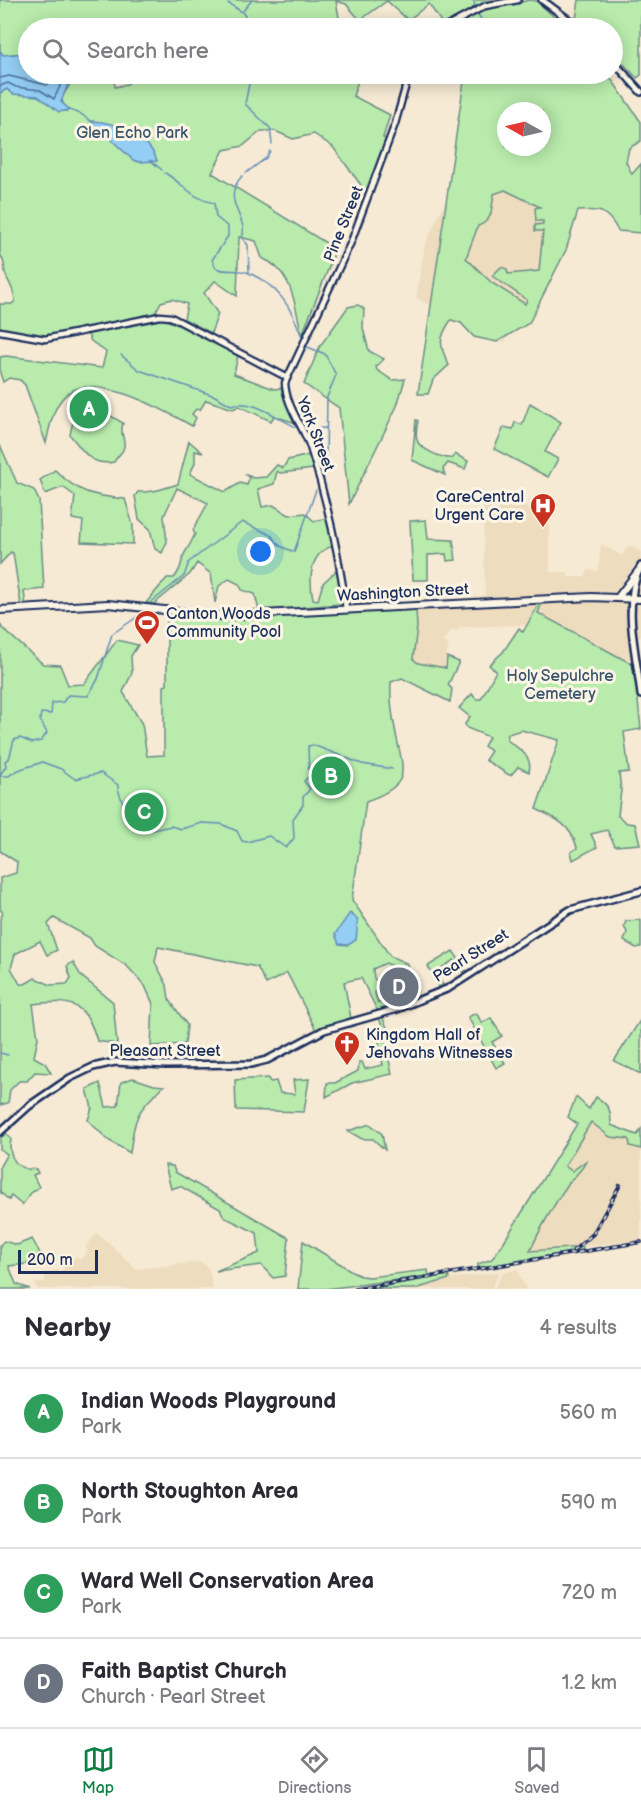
<!DOCTYPE html>
<meta charset="utf-8">
<style>
:root{--surface:#fff;--page:#f2f2f3;--text:#2b2b33;--muted:#7c7c81;--line:#e1e1e2;--accent:#0b8043}
body{margin:0;font-family:"Balsamiq Sans",sans-serif;background:var(--page);color:var(--text)}
.compass{position:absolute;left:497px;top:102px;width:54px;height:54px;border-radius:50%;background:var(--surface);box-shadow:0 3px 15px #0003;rotate:278deg}
.scale{position:absolute;left:18px;bottom:15px;width:80px;box-sizing:border-box;padding-left:6px;border:3px solid #1b2f5e;border-top:0;font-size:16px;line-height:21px;white-space:nowrap;color:#1b2f5e;-webkit-text-stroke:4px #fcf5e5;paint-order:stroke}
.you{position:absolute;left:261px;top:552px;width:21px;height:21px;margin:-15px;border:4px solid #fff;border-radius:50%;background:#1a73e8;box-shadow:0 0 0 9px #1a73e833}
.badge{display:grid;place-items:center;width:39px;height:39px;border-radius:50%;background:var(--accent);color:#fff;font-size:20px;font-weight:700}
.pin{position:absolute;translate:-50% -50%;border:3px solid #fff;box-shadow:0 2px 6px #0006}
.list{margin:0;padding:0;list-style:none}
h2{display:flex;justify-content:space-between;align-items:center;height:78px;margin:0;padding:0 24px;font-size:26px}
h2 small{font-size:20px;font-weight:400;color:var(--muted)}
.list li{display:grid;grid-template-columns:39px 1fr auto;gap:18px;align-items:center;box-sizing:border-box;height:90px;padding:0 24px;border-top:2px solid var(--line)}
.list b{display:block;font-size:22px;white-space:nowrap}
.list p{margin:0;font-size:20px;white-space:nowrap;color:var(--muted)}
.list em{font-size:20px;font-style:normal;color:var(--muted)}
.icon{flex:none;width:33px;height:33px;fill:none;stroke:currentColor;stroke-width:2;stroke-linecap:round;stroke-linejoin:round}
.map{position:relative;flex:none;width:641px;height:1289px;overflow:hidden}
.search{position:absolute;background:var(--surface);box-shadow:0 3px 15px #0003;left:18px;right:18px;top:18px;height:66px;display:flex;align-items:center;gap:15px;box-sizing:border-box;padding:0 21px;border-radius:33px;color:var(--muted);font-size:22px}
.sheet{height:438px;background:var(--surface)}
nav{display:flex;justify-content:space-around;align-items:center;box-sizing:border-box;height:84px;border-top:2px solid var(--line);background:var(--surface);font-size:16px;color:var(--muted)}
nav a{display:grid;justify-items:center;gap:3px}
nav .on{color:var(--accent)}
.map>svg:first-child{display:block}
.built{fill:#eedcbf}
.green{fill:#b8ebac;stroke:#6a8d85;stroke-width:1.5;fill-rule:evenodd}
.water{fill:#94cef4;stroke:#648eb8;stroke-width:1.5}
.lines{fill:none;stroke-linecap:round;stroke-linejoin:round}
.shore{stroke:#4b6f9a;stroke-width:1.5}
.stream{stroke:#648eb8;stroke-width:1.5}
.tertiary-casing{stroke:#1b2f5e;stroke-width:9}
.secondary-casing{stroke:#1b2f5e;stroke-width:10}
.primary-casing{stroke:#1b2f5e;stroke-width:10}
.tertiary{stroke:#fcf5e5;stroke-width:4.5}
.secondary{stroke:#fcf5e5;stroke-width:5}
.primary{stroke:#fcf5e5;stroke-width:6}
.rail-casing{stroke:#1b2f5e;stroke-width:4}
.rail{stroke:#fcf5e5;stroke-width:1.5;stroke-dasharray:4.5;stroke-linecap:butt}
.labels{text-anchor:middle;dominant-baseline:central;stroke-width:6;stroke-linejoin:round;paint-order:stroke}
.park-label{font-size:16px;fill:#3a556e;stroke:#fcf5e5}
.street-label{font-size:16px;fill:#1b2f5e;stroke:#fcf5e5}
.poi-label{font-size:16px;fill:#1b2f5e;stroke:#fcf5e5;text-anchor:start}
</style>
<div class="map">
<svg width="641" height="1289" viewBox="0 0 641 1289">
<rect width="100%" height="100%" fill="#f6ead4"/>
<filter id="ink" filterUnits="userSpaceOnUse"><feTurbulence type="fractalNoise" baseFrequency=".0167" numOctaves="2"/><feDisplacementMap in="SourceGraphic" scale="12" xChannelSelector="R" yChannelSelector="G"/><feConvolveMatrix kernelMatrix="1 2 1 2 8 2 1 2 1" color-interpolation-filters="sRGB"/></filter>
<g filter="url(#ink)">
<g class="built">
<polygon points="496,94 506,111 506,147 542,147 570,177 557,271 554,271 504,343 416,298 425,244"/>
<polygon points="510,496 549,521 550,572 568,572 568,577 585,577 588,570 598,571 601,544 622,556 629,545 641,552 641,637 630,638 634,665 537,612 541,603 528,625 459,627 458,631 452,630 443,641 449,645 444,667 417,663 413,659 417,627 416,603 485,596 483,497"/>
<polygon points="591,1122 610,1137 629,1139 641,1149 641,1240 530,1252 545,1219 571,1180 585,1166 572,1171 565,1166"/>
<polygon points="97,1233 137,1269 200,1262 206,1265 210,1272 212,1289 37,1289 35,1283 45,1282 45,1274 56,1270 60,1272 76,1256 80,1260 88,1251 85,1247"/>
<polygon points="517,1269 526,1289 494,1289 503,1273"/>
<polygon points="500,1272 491,1289 415,1289 449,1279"/>
</g>
<g class="green">
<polygon points="0,0 500,0 475,7 443,25 429,4 408,20 387,1 360,20 346,4 336,1 340,23 331,28 28,28 28,53 3,55 0,51"/>
<polygon points="530,0 536,1 567,28 451,28 486,9"/>
<polygon points="579,0 641,0 641,75 637,78 613,53 612,28 586,28 576,19"/>
<path d="M 60,74 L 126,74 L 114,81 L 115,87 L 127,84 L 140,74 L 354,74 L 358,81 L 353,96 L 390,115 L 383,138 L 388,139 L 366,192 L 333,147 L 314,134 L 293,139 L 275,131 L 261,131 L 243,146 L 224,150 L 212,173 L 336,249 L 302,335 C 294,304 294,272 262,258 L 256,241 L 239,237 L 237,296 L 215,281 L 204,293 L 218,314 L 211,333 L 184,319 L 187,304 L 172,299 L 161,302 L 155,313 L 51,338 L 0,331 L 0,304 L 12,304 L 15,301 C 14,287 8,283 5,273 C 4,265 5,262 0,254 L 0,93 L 7,89 C 17,95 29,92 40,97 C 50,102 54,107 66,111 L 69,109 L 64,105 L 61,98 L 69,86 L 67,79 Z"/>
<path d="M 465,74 L 599,74 L 612,80 L 641,122 L 641,141 L 629,148 L 626,162 L 632,174 L 641,164 L 641,233 L 618,231 C 607,210 600,209 578,211 L 566,250 L 529,323 L 497,342 L 474,337 L 461,323 L 451,320 C 438,339 439,345 449,365 L 433,380 L 428,394 L 418,394 ZM 506,111 L 542,111 L 542,147 L 506,147 ZM 505,190 L 540,207 L 535,208 L 536,221 L 543,221 L 543,224 L 535,225 L 535,231 L 543,231 L 539,271 L 508,274 L 507,269 L 501,267 L 492,276 L 527,300 L 525,304 L 492,283 L 466,258 L 478,226 C 494,220 491,209 494,194 Z"/>
<polygon points="358,305 364,309 363,328 369,351 384,359 376,367 377,370 392,380 405,379 397,406 349,504 339,408 304,384 320,346 348,307"/>
<path d="M 162,319 L 183,326 L 238,355 L 234,374 L 274,389 L 281,388 L 296,423 L 274,416 L 271,421 L 239,406 L 233,409 L 206,400 L 200,410 L 196,409 L 192,414 L 196,418 L 192,426 C 166,411 104,377 73,390 C 54,399 50,425 46,443 L 25,385 L 20,380 L 9,378 L 3,382 L 0,373 L 0,357 L 6,356 L 102,368 L 106,352 L 91,341 L 87,333 Z"/>
<polygon points="530,403 561,422 545,452 558,459 548,477 494,449 504,427 513,429 515,422 522,425"/>
<path d="M 99,409 L 123,423 C 120,432 123,434 124,442 C 126,451 117,456 114,462 C 90,467 83,450 70,435 C 74,410 79,414 99,409 Z"/>
<path d="M 416,420 L 418,421 C 417,427 415,435 417,440 C 419,449 445,460 453,458 L 455,454 L 468,461 L 465,469 L 448,463 L 443,469 L 445,475 L 412,460 Z"/>
<path d="M 189,441 L 203,453 L 195,451 L 195,463 L 190,474 L 225,492 L 240,483 L 247,485 L 249,478 L 245,474 L 253,478 L 266,477 L 277,465 L 283,468 L 288,460 L 310,455 L 313,469 L 280,473 L 277,471 L 274,484 L 258,489 L 262,507 L 273,505 L 289,515 L 305,513 L 314,521 L 327,518 L 333,546 C 309,553 309,579 313,599 L 318,600 L 323,583 L 337,570 L 342,597 L 339,604 L 259,611 L 255,594 L 242,590 L 239,584 L 229,579 L 219,586 L 215,603 L 211,574 L 197,563 L 190,574 L 154,604 L 146,603 L 167,578 L 174,578 C 184,567 180,559 186,551 C 190,545 192,541 195,534 L 193,530 L 208,503 L 177,488 L 164,516 L 167,542 L 162,553 L 155,549 L 150,529 L 139,519 L 135,496 L 138,492 C 152,493 164,488 178,484 Z"/>
<polygon points="0,445 17,483 34,490 39,501 44,589 24,591 26,606 21,605 13,553 11,552 0,564"/>
<path d="M 55,470 C 78,493 93,496 125,499 L 133,525 L 133,544 L 81,542 L 83,521 L 72,519 L 75,496 L 63,487 L 45,494 L 40,480 Z"/>
<polygon points="426,520 428,539 453,540 456,560 447,561 446,554 428,555 428,580 413,580 410,521"/>
<path d="M 542,603 L 538,613 L 634,665 L 641,729 L 624,732 L 629,772 L 619,773 L 621,790 L 618,816 L 627,823 L 635,824 L 640,844 L 615,846 L 607,830 L 591,834 L 597,847 L 573,860 L 571,852 L 577,848 C 572,826 556,818 536,809 L 559,740 L 521,730 L 508,734 L 507,740 C 519,749 533,756 529,772 L 518,767 L 511,775 L 509,775 L 485,760 L 491,751 L 484,746 L 489,737 L 467,728 L 465,724 L 470,717 L 459,708 L 472,694 L 476,699 L 481,699 L 496,671 L 489,665 L 503,652 L 519,628 L 523,632 L 539,604 Z"/>
<path d="M 416,609 L 417,627 L 413,659 L 418,663 L 446,668 L 447,657 L 459,662 L 448,685 L 452,689 L 450,702 L 402,678 L 391,682 C 390,696 392,714 395,729 C 402,769 416,784 366,801 L 352,900 L 390,956 L 408,964 L 407,967 L 398,969 L 386,963 L 373,969 L 374,978 L 383,989 L 375,993 L 378,1003 L 391,998 L 395,1007 L 378,1012 L 361,978 L 344,982 L 351,1018 L 316,1030 L 287,973 L 266,984 L 257,967 L 158,947 L 155,962 L 167,985 L 169,999 L 187,1025 L 185,1044 L 151,1046 L 153,1004 L 145,986 L 127,966 L 95,946 L 90,938 L 54,918 L 48,924 L 57,950 L 47,955 L 40,941 L 15,954 L 11,968 L 20,984 L 25,984 L 35,978 L 51,985 L 67,984 L 71,978 L 67,966 L 73,962 L 81,976 L 113,1002 L 117,1044 L 97,1041 C 86,1002 72,1000 33,1004 L 38,1038 L 34,1057 L 45,1063 L 51,1073 L 35,1072 L 27,1081 L 19,1081 L 10,1090 L 8,1103 L 0,1105 L 0,919 L 3,913 L 0,909 L 0,878 L 16,873 L 17,862 L 0,851 L 0,623 L 2,628 L 43,664 L 60,665 L 68,685 L 84,684 L 117,640 L 138,645 L 131,656 L 132,673 L 123,692 L 142,724 L 147,756 L 164,755 L 164,686 L 167,685 L 167,614 L 220,620 Z"/>
<polygon points="641,920 641,947 636,948 624,941 627,932 624,927 626,921"/>
<polygon points="453,951 468,973 462,971 454,960 435,972 443,985 440,989 428,966"/>
<polygon points="476,1013 482,1023 491,1018 502,1036 492,1042 505,1063 496,1068 468,1017"/>
<polygon points="382,1016 389,1032 384,1036 392,1074 352,1083 326,1097 327,1083 335,1083 358,1071 359,1062 362,1062 365,1069 383,1065 377,1034 384,1030 379,1018"/>
<polygon points="641,1019 641,1074 614,1061"/>
<path d="M 133,1078 L 154,1085 L 164,1086 C 136,1111 135,1116 130,1153 L 108,1140 L 88,1120 L 92,1108 L 87,1089 L 100,1083 L 106,1107 L 118,1106 L 121,1082 Z"/>
<polygon points="268,1078 270,1082 276,1081 280,1093 295,1094 293,1080 309,1079 304,1112 236,1110 235,1080"/>
<path d="M 576,1097 L 589,1109 L 596,1097 C 609,1105 611,1110 611,1125 L 637,1135 L 641,1129 L 641,1149 L 630,1146 L 629,1139 L 610,1137 L 591,1122 L 565,1166 L 572,1171 L 586,1161 C 583,1170 574,1176 568,1184 C 553,1206 541,1227 530,1251 L 583,1247 L 583,1250 L 478,1268 L 478,1264 L 492,1259 L 503,1243 L 577,1124 L 568,1117 Z"/>
<polygon points="370,1124 382,1134 385,1150 373,1139 362,1139 348,1131"/>
<path d="M 6,1133 L 11,1139 C 7,1157 18,1172 36,1169 L 38,1173 L 33,1175 L 39,1187 L 31,1193 L 22,1205 L 11,1196 L 9,1200 L 0,1192 L 0,1166 L 7,1154 L 0,1149 L 0,1139 Z"/>
<polygon points="165,1165 173,1166 175,1172 289,1238 285,1276 273,1278 261,1265 216,1271 259,1253 257,1233 224,1217 220,1209 180,1186 171,1189"/>
<polygon points="32,1239 45,1262 9,1266 16,1284 30,1289 0,1289 0,1245 4,1241 17,1245"/>
<polygon points="303,1241 360,1276 370,1277 428,1270 429,1276 325,1289 298,1289"/>
<polygon points="448,1275 449,1279 415,1289 370,1289"/>
</g>
<g class="water">
<polygon points="0,51 3,55 28,53 28,74 60,74 67,79 68,84 61,102 70,110 59,112 38,96 13,94 7,89 0,93"/>
<path d="M 92,121 C 117,122 149,136 157,161 L 139,162 L 133,160 L 102,131 L 96,129 Z"/>
<polygon points="350,913 358,920 356,940 348,945 339,944 335,934"/>
</g>
<g class="lines">
<g class="shore">
<polyline points="0,78 9,76 47,85 50,82 49,74"/>
<polyline points="0,86 8,83 16,87 40,90 54,99 61,84 56,74"/>
</g>
<g class="stream">
<polyline points="474,0 475,8"/>
<polyline points="228,3 242,12 250,23 248,28"/>
<polyline points="243,11 252,0"/>
<polyline points="477,13 487,28"/>
<polyline points="251,74 245,104 270,128 272,144"/>
<polyline points="69,110 81,114 93,123"/>
<polyline points="150,160 162,170"/>
<path d="M 165,173 C 185,185 191,198 214,203 L 216,217 L 228,227 L 228,236 L 212,260 L 216,268 C 226,273 238,268 249,273 C 279,286 291,307 302,337"/>
<polyline points="246,173 266,158 270,151"/>
<path d="M 242,176 C 219,201 250,218 242,238 L 248,245 L 249,272"/>
<polyline points="305,346 325,354 336,375 327,397 326,460 323,482"/>
<path d="M 121,355 L 139,370 L 215,396 L 231,405 C 254,398 279,420 298,428"/>
<polyline points="306,429 326,428"/>
<polyline points="149,604 184,576 189,562 242,522 271,535 280,546 294,552 316,490"/>
<polyline points="0,775 6,766 5,761 9,759 14,740 20,738 32,743 41,741 47,733 40,720 41,713 51,714 52,703 63,702 68,695 88,696 98,679 112,634 146,611"/>
<path d="M 0,776 L 9,776 C 18,767 32,767 42,762 L 61,769 L 75,779 L 101,773 L 118,785 C 117,794 125,801 125,813 L 147,823 L 152,830 L 171,826 L 181,829 L 202,823 L 221,824 L 237,831 L 242,841 L 247,842 L 269,836 L 286,848 L 294,838 L 293,819 L 303,805 L 303,797 L 310,789 L 304,781 L 309,776 L 308,746 L 313,745 L 362,764 L 392,769"/>
<polyline points="0,1053 8,1055"/>
</g>
<defs>
<g id="tertiary">
<polyline points="444,28 485,6 518,0"/>
<polyline points="0,331 45,339 160,316 171,317 286,377"/>
<path d="M 346,609 C 339,554 327,500 310,447 C 303,426 286,406 285,383 L 351,242 L 395,124 L 409,74"/>
</g>
<g id="secondary">
<polyline points="542,0 580,28"/>
<polyline points="612,60 641,92"/>
<path d="M 641,566 C 621,604 637,655 641,695"/>
<polyline points="0,1132 29,1106 70,1078 93,1067 115,1062 166,1065 251,1064 267,1060 324,1030 397,1009 449,988 570,910 641,891"/>
</g>
<g id="primary">
<polyline points="619,596 639,570"/>
<polyline points="0,610 108,604 221,616 591,597 641,599"/>
</g>
</defs>
<use href="#tertiary" class="tertiary-casing"/>
<use href="#secondary" class="secondary-casing"/>
<use href="#primary" class="primary-casing"/>
<use href="#tertiary" class="tertiary"/>
<use href="#secondary" class="secondary"/>
<use href="#primary" class="primary"/>
<defs>
<g id="rail">
<polyline points="573,1251 593,1234 620,1185"/>
<polyline points="356,1289 641,1242"/>
</g>
</defs>
<use href="#rail" class="rail-casing"/>
<use href="#rail" class="rail"/>
</g>
</g>
<defs>
<symbol id="hospital-pin" viewBox="-11 -11 22 30"><path d="M0 17L-7.5 6A9.5 9.5 0 1 1 7.5 6Z" fill="#c8321e" stroke="#fcf5e5"/><path d="M-5-5h3v3.5h4V-5h3V5h-3V1.5h-4V5h-3Z" fill="#fff"/></symbol>
<symbol id="stadium-pin" viewBox="-11 -11 22 30"><path d="M0 17L-7.5 6A9.5 9.5 0 1 1 7.5 6Z" fill="#c8321e" stroke="#fcf5e5"/><path d="M0-5a6.5 5 0 1 0 0 10a6.5 5 0 1 0 0-10ZM-3.5-1.8h7v3.6h-7Z" fill="#fff"/></symbol>
<symbol id="church-pin" viewBox="-11 -11 22 30"><path d="M0 17L-7.5 6A9.5 9.5 0 1 1 7.5 6Z" fill="#c8321e" stroke="#fcf5e5"/><path d="M-1.2-6h2.4v3.5h3.3v2.4h-3.3V6h-2.4V-.1h-3.3v-2.4h3.3Z" fill="#fff"/></symbol>
</defs>
<g fill-rule="evenodd">
<use href="#hospital-pin" x="528" y="491" width="30" height="40"/>
<use href="#stadium-pin" x="132" y="608" width="30" height="40"/>
<use href="#church-pin" x="332" y="1029" width="30" height="40"/>
</g>
<g class="labels">
<g class="park-label">
<text x="132" y="133">Glen Echo Park</text>
<text x="560" y="676">Holy Sepulchre<tspan x="560" dy="18">Cemetery</tspan></text>
</g>
<g class="street-label">
<text transform="translate(344 224) rotate(-68)">Pine Street</text>
<text transform="translate(315 434) rotate(69)">York Street</text>
<text transform="translate(403 593) rotate(-3)">Washington Street</text>
<text transform="translate(471 956) rotate(-32)">Pearl Street</text>
<text x="165" y="1051">Pleasant Street</text>
</g>
<g class="poi-label">
<text x="524" y="497" text-anchor="end">CareCentral<tspan x="524" dy="18">Urgent Care</tspan></text>
<text x="166" y="614">Canton Woods<tspan x="166" dy="18">Community Pool</tspan></text>
<text x="366" y="1035">Kingdom Hall of<tspan x="366" dy="18">Jehovahs Witnesses</tspan></text>
</g>
</g>
</svg>
<svg class="compass" viewBox="-18 -18 36 36"><path d="M0-13l5 13h-10z" fill="#e53935"/><path d="M0 13l5-13h-10z" fill="#7c7c81"/></svg>
<div class="scale">200 m</div>
<div class="you"></div>
<div class="pin badge" style="left:89px;top:409px;background:#2e9e5b">A</div>
<div class="pin badge" style="left:331px;top:776px;background:#2e9e5b">B</div>
<div class="pin badge" style="left:144px;top:812px;background:#2e9e5b">C</div>
<div class="pin badge" style="left:399px;top:987px;background:#6b7280">D</div>
<div class="search"><svg class="icon" aria-label="search" viewBox="0 0 24 24"><circle cx="10" cy="10" r="6"/><path d="M15 15l6 6"/></svg>Search here</div>
</div>
<section class="sheet">
<h2>Nearby<small>4 results</small></h2>
<ul class="list">
<li><span class="badge" style="background:#2e9e5b">A</span><div><b>Indian Woods Playground</b><p>Park</p></div><em>560 m</em></li>
<li><span class="badge" style="background:#2e9e5b">B</span><div><b>North Stoughton Area</b><p>Park</p></div><em>590 m</em></li>
<li><span class="badge" style="background:#2e9e5b">C</span><div><b>Ward Well Conservation Area</b><p>Park</p></div><em>720 m</em></li>
<li><span class="badge" style="background:#6b7280">D</span><div><b>Faith Baptist Church</b><p>Church · Pearl Street</p></div><em>1.2 km</em></li>
</ul>
</section>
<nav>
<a class="on"><svg class="icon" aria-label="map" viewBox="0 0 24 24"><path d="M3 6l6-2 6 2 6-2v14l-6 2-6-2-6 2zM9 4v14M15 6v14"/></svg>Map</a>
<a><svg class="icon" aria-label="directions" viewBox="0 0 24 24"><path d="M12 3l9 9-9 9-9-9zM9 14v-3h6M13 9l2 2-2 2"/></svg>Directions</a>
<a><svg class="icon" aria-label="saved" viewBox="0 0 24 24"><path d="M7 4h10v16l-5-4-5 4z"/></svg>Saved</a>
</nav>
